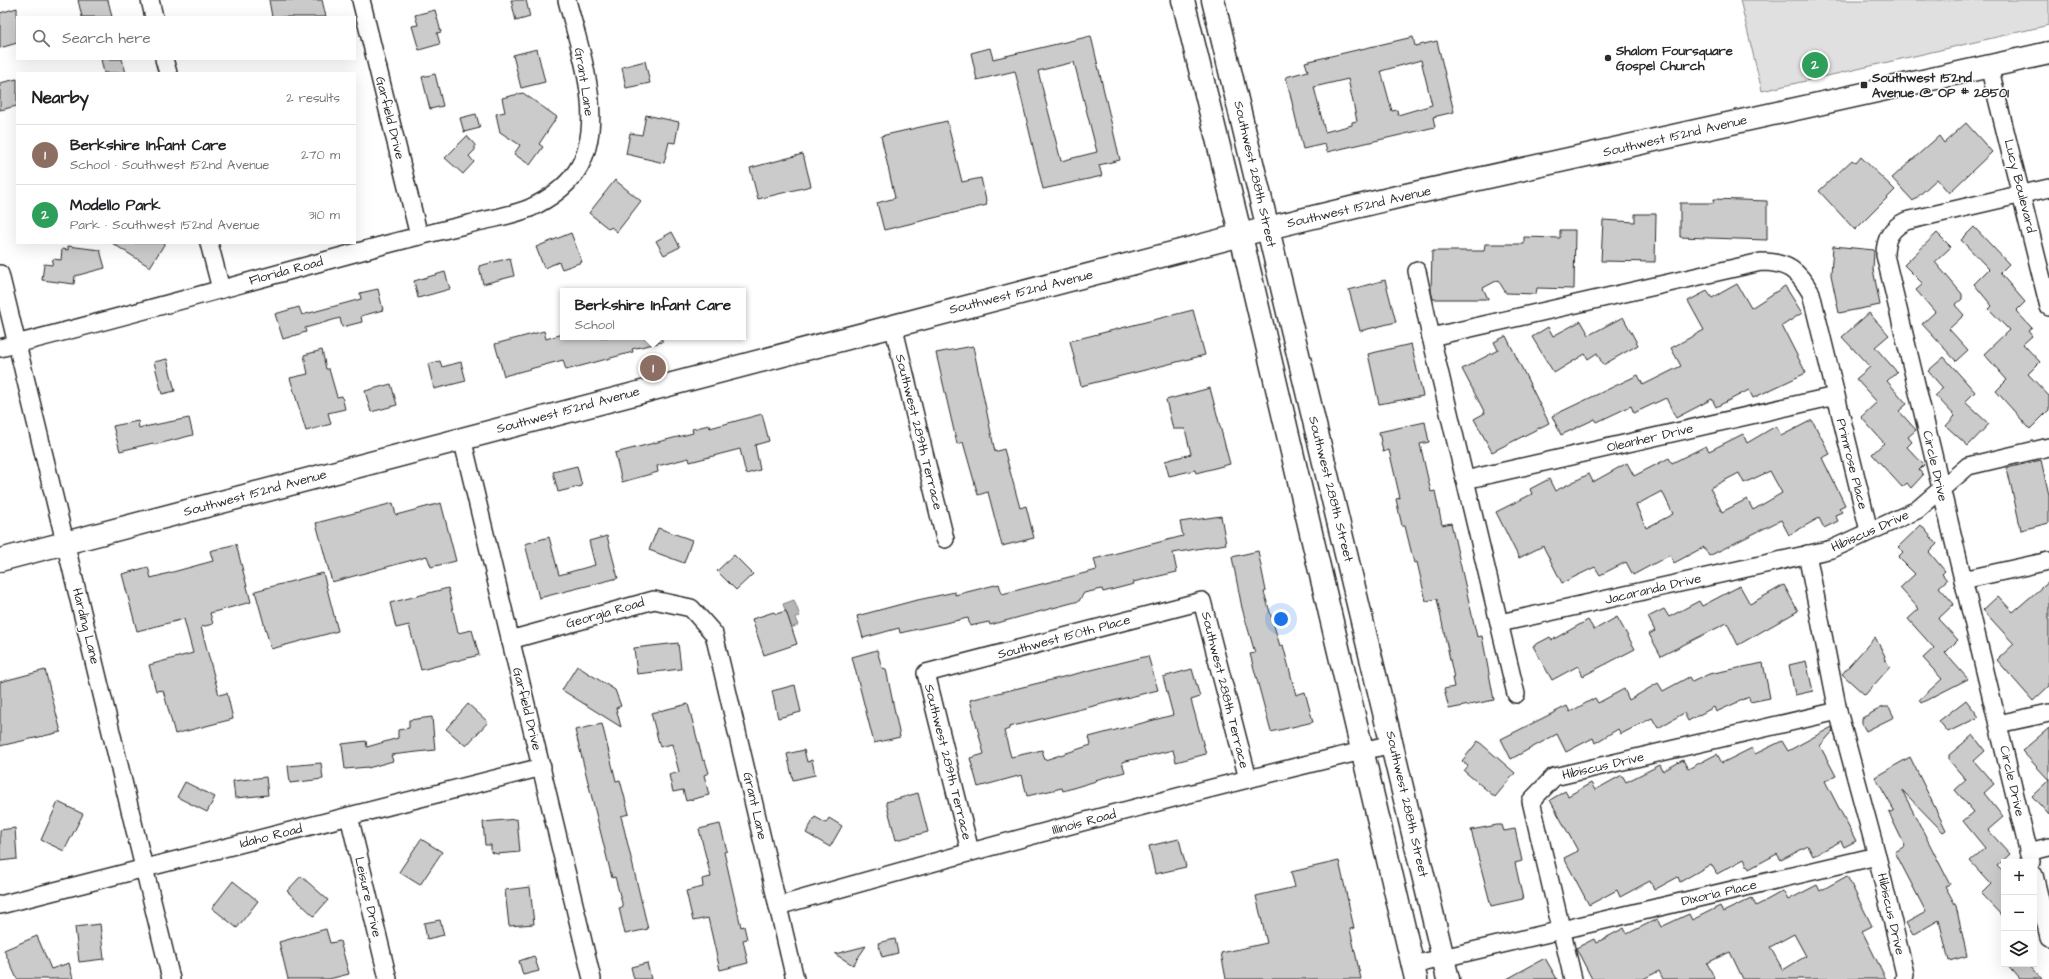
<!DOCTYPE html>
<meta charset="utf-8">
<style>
:root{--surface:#fff;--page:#f2f2f2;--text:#202124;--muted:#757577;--line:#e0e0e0;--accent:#2b2b2b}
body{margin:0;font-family:"Architects Daughter",sans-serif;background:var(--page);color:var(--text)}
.controls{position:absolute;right:12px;bottom:12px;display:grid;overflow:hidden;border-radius:0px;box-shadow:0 4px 16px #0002}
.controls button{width:36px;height:36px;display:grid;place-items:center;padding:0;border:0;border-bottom:1px solid var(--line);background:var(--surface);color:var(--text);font:20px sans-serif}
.you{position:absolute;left:1281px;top:619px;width:14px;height:14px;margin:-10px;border:3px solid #fff;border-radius:50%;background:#1a73e8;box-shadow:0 0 0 6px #1a73e833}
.badge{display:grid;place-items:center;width:26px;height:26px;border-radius:50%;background:var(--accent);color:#fff;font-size:13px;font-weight:700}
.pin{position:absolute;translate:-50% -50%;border:2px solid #fff;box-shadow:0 1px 4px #0006}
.popup{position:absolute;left:560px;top:288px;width:186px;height:52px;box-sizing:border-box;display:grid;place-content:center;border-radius:0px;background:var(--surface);filter:drop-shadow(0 1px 3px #0005);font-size:13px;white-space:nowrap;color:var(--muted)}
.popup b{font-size:15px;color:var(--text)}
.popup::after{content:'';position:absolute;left:50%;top:100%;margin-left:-8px;border:8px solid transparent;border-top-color:var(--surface)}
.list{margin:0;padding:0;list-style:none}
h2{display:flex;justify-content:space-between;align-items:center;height:52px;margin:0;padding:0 16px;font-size:17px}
h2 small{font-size:13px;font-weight:400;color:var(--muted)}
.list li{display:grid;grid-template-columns:26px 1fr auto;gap:12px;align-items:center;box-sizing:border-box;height:60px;padding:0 16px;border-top:1px solid var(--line)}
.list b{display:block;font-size:15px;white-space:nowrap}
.list p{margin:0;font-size:13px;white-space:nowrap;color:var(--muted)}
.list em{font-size:13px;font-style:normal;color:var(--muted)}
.icon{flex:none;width:22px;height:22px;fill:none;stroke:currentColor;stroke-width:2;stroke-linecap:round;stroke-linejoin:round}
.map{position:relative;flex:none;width:2049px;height:979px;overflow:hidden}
.search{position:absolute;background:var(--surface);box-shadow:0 4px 16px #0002;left:16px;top:16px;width:340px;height:44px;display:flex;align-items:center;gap:10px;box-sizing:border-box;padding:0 14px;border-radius:0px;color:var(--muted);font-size:15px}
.panel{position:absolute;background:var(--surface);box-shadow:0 4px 16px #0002;left:16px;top:72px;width:340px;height:172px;border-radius:0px}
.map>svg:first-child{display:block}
.green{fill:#e0e0e0;stroke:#868686}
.water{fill:#b6b6b6;stroke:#7e7e7e}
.building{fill:#cbcbcb;stroke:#2b2b2b;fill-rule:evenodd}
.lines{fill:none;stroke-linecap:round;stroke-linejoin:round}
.street-casing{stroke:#2b2b2b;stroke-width:20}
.secondary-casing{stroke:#2b2b2b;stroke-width:25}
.street{stroke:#fff;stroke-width:17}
.secondary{stroke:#fff;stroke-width:22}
.poi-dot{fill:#2b2b2b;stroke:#fff;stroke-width:1.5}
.labels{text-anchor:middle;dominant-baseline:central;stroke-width:3;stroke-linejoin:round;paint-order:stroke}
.poi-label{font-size:13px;font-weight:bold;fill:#2b2b2b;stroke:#fff;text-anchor:start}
.street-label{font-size:13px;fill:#2b2b2b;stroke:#fff}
</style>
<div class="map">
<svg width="2049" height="979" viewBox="0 0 2049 979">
<rect width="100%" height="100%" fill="#fff"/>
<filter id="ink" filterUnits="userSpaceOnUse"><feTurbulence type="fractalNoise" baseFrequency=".025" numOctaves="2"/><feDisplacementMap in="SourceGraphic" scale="8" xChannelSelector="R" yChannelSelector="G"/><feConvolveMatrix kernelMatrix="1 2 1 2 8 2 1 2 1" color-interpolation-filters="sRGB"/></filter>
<g filter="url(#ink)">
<polygon class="green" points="1740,0 2049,0 2049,25 1762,91"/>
<polygon class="water" points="794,600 800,616 795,618 798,625 791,628 783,604"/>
<g class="building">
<polygon points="78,0 108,0 112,17 82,17"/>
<polygon points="269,0 322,0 326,17 272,17"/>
<polygon points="511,0 526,0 530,17 516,21"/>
<polygon points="17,8 17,43 0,48 0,13"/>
<polygon points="435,10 441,32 437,33 440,44 419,50 412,26 418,25 415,15"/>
<path d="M 1091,36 L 1120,160 L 1099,165 L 1102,176 L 1043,189 L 1015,71 L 977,80 L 971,53 L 990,48 L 993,59 ZM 1074,62 L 1097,152 L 1061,161 L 1038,71 Z"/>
<path d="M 1413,37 L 1415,46 L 1437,41 L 1454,112 L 1433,117 L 1435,127 L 1327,152 L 1325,144 L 1303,149 L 1286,77 L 1308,71 L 1305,62 ZM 1421,60 L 1432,105 L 1398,115 L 1397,110 L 1392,111 L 1381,71 ZM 1348,79 L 1357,121 L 1352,122 L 1352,125 L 1325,132 L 1314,87 Z"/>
<polygon points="537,49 545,82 521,88 513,55"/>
<polygon points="101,59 122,59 126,73 104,73"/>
<polygon points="645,61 650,83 626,88 622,67"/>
<polygon points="435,74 443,106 430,109 422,77"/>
<polygon points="17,79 17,106 0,110 0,83"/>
<polygon points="523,93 557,117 539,144 543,147 530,165 514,154 520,145 500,132 496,114 505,112 502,98"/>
<polygon points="476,114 480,128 464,132 460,118"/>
<polygon points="646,115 679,122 675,143 669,142 664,163 626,154 630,133 642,135"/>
<polygon points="947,121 962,182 981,178 987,205 884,230 877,203 895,198 881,136"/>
<polygon points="1966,123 1992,152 1949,193 1937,179 1913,201 1892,178 1939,136 1944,143"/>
<polygon points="467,136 475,145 475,150 469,156 474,162 463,174 445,158"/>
<polygon points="803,154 811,186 758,199 750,168"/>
<polygon points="1861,157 1895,190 1855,230 1819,191 1852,160 1856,163"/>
<polygon points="615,180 641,201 617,232 611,227 609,229 589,213"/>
<polygon points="1714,199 1767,201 1767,240 1680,237 1680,203 1713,203"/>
<polygon points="1635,214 1656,214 1655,262 1601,261 1603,220 1635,222"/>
<polygon points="1974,227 2009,264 2000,273 2025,302 2016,311 2032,328 2028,331 2032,336 2023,344 2040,362 2028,374 2049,396 2049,410 2030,429 1996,391 2007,380 1984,354 2009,330 1989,309 1992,306 1974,284 1989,269 1961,240"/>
<polygon points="1560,230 1575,230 1574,289 1537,288 1536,294 1506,293 1498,280 1483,288 1488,299 1433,299 1431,291 1432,251 1484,251 1485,244 1524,244 1524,237 1560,238"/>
<polygon points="672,232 680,247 664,255 656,241"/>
<polygon points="571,233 582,262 562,269 559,262 544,268 536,247"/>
<polygon points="1937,233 1951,247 1935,262 1962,294 1962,299 1955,305 1964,315 1949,329 1968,350 1956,361 1922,324 1935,312 1916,290 1923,284 1904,265"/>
<polygon points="112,243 165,243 150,267"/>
<polygon points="68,246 100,250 105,268 75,276 74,284 42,280 44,264 52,265 53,259 61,260 62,249 68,250"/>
<polygon points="1833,246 1874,250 1873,269 1880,305 1839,313 1831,275"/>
<polygon points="510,258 514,276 483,284 479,266"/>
<polygon points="445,272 450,289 418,298 414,281"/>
<polygon points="1385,280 1396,322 1360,331 1349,290"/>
<polygon points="1737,284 1751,308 1785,286 1802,313 1782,326 1806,373 1753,398 1749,390 1716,407 1712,399 1676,418 1666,398 1634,413 1631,406 1597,422 1595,419 1561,435 1552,416 1638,375 1643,385 1681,366 1671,348 1704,330 1688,301 1707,291 1712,298"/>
<polygon points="378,289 383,310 361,316 362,322 342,327 340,318 305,328 306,332 283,339 275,314 299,307 302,315 361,299 360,293"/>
<polygon points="1193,310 1205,355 1081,386 1070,341"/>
<polygon points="1869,313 1889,335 1875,347 1897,372 1887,381 1907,404 1899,411 1916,430 1908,437 1912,442 1907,447 1924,465 1919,470 1923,475 1911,488 1907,483 1902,487 1872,454 1884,443 1861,417 1877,402 1856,379 1870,367 1842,337"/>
<polygon points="1623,317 1638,345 1603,365 1597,353 1588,359 1585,354 1554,373 1532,337 1548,327 1553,336 1581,321 1589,335"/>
<polygon points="544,331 546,339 563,334 563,337 662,337 662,342 632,349 633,352 566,370 563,360 504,376 495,344"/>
<polygon points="1506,336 1549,423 1492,452 1474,419 1485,413 1462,369 1498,350 1494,342"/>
<polygon points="1411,344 1423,396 1379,404 1368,354"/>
<polygon points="973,346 995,452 1004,449 1020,508 1026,506 1034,538 1002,546 988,492 978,495 963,442 957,444 936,353"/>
<polygon points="322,350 326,369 329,369 337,397 342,396 345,409 328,413 331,424 306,431 290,378 308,374 304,355"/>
<polygon points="1944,357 1975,392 1965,402 1989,424 1968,446 1946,426 1955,416 1935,395 1943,388 1928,371"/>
<polygon points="167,359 175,391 162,394 154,362"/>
<polygon points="440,361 442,367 461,362 466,381 434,389 428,364"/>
<polygon points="391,384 397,405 371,412 365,391"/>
<polygon points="1210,388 1230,464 1196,473 1195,470 1169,476 1165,461 1191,454 1185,429 1173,429 1166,400"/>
<polygon points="762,414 769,441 755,445 760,470 746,474 740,449 690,462 689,458 657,466 658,472 622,482 615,453 693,433 692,429 709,425 710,428"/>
<polygon points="189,418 193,435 154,445 153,443 120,451 113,426 138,421 139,428"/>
<path d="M 1812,420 L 1830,454 L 1822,458 L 1845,505 L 1839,508 L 1842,512 L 1835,515 L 1838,521 L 1824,528 L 1819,518 L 1789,535 L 1781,520 L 1709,556 L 1704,547 L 1674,563 L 1670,555 L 1633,575 L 1626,562 L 1600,575 L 1595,567 L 1562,583 L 1543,546 L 1519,558 L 1496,512 L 1532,494 L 1530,489 L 1549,479 L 1555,491 L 1589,474 L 1593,482 L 1627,463 L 1634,476 L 1669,458 L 1672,463 L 1706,446 L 1709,451 L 1743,434 L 1747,443 L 1776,426 L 1781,436 ZM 1770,471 L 1782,493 L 1753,510 L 1747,499 L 1722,512 L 1710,488 L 1739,473 L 1744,483 ZM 1662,491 L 1673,514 L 1646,528 L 1636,505 Z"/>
<polygon points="1425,422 1429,442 1420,444 1431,492 1435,491 1442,525 1451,523 1477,637 1482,636 1494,700 1449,709 1444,689 1454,687 1452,678 1454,678 1437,599 1426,601 1417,562 1414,563 1405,526 1402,526 1396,499 1400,498 1389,450 1383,452 1379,432"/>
<polygon points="2041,460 2049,495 2049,523 2021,530 2007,468"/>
<polygon points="577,466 582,486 558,492 553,472"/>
<polygon points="393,503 396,515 441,503 456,561 431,567 427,556 332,582 316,523"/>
<polygon points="1221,516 1226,544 1173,553 1177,572 1133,582 1134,584 1103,592 1102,589 1084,593 1079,601 990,625 989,622 970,626 968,618 900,633 899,628 863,638 857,616 913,601 955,592 955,595 999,584 1002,594 1097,570 1094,559 1183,536 1180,522"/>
<polygon points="1921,525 1937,544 1929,552 1945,571 1942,574 1947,580 1939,587 1954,604 1938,619 1958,640 1945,653 1968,679 1921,703 1919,700 1942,679 1923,658 1934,648 1908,619 1919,609 1900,588 1915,574 1898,557 1903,552 1898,547"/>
<polygon points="658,528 692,540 684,563 649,550"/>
<polygon points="607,536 618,578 539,598 525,544 549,537 559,575 595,565 589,541"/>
<polygon points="236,544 251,602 210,613 213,624 201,627 219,695 227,693 233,719 175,734 163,690 156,691 149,665 193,653 184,619 137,631 122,574 148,567 151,578 213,561 210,551"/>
<polygon points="1258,551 1266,591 1264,592 1280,646 1283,645 1296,695 1305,692 1313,722 1271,732 1250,654 1255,653 1242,608 1232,557"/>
<polygon points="734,555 753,574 736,590 717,571"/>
<polygon points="323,573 338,631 271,649 255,591"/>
<polygon points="2049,581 2049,686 2033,701 1997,660 2014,644 1983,610 1998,596 2013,612"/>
<polygon points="1784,585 1798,611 1738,645 1727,623 1661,656 1649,634 1655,631 1648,617 1664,609 1669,617 1699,601 1702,606 1740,586 1750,604"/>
<polygon points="448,588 458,633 472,630 479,655 421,670 409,625 396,628 390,603"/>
<polygon points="786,611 797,644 764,655 752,619 774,612 776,614"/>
<polygon points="1617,617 1635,649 1583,676 1578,666 1552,680 1533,646 1550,637 1552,640 1588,620 1594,630"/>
<polygon points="1875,637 1885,656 1884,658 1890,667 1865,695 1842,674"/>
<polygon points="678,643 681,669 637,674 634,648"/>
<polygon points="877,650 882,668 886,669 900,737 874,743 852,657"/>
<polygon points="1148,656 1158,690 1009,727 1009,729 1004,731 1011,757 1042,750 1045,760 1091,745 1089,737 1173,715 1163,677 1192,669 1200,697 1191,700 1206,754 1176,762 1173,750 1122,762 1125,772 1095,780 1096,781 1063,791 1062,788 1027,796 1022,775 978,787 970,758 984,754 970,700"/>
<polygon points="1806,661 1813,691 1795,695 1789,665"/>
<polygon points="1763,663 1770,698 1750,702 1749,697 1716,712 1714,707 1688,721 1684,713 1658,728 1652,718 1621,734 1618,729 1595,743 1593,738 1566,752 1557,734 1511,759 1501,739 1567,706 1570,712 1595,698 1598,703 1624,689 1629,700 1658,683 1663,691 1689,677 1692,682 1709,674"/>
<polygon points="577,666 615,690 621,706 616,708 621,727 562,690"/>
<polygon points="45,670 61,732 0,746 0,682"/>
<polygon points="795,685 801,712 778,718 772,691"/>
<polygon points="1966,700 1979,717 1948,732 1939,721"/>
<polygon points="468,704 488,722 466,746 446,729"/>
<polygon points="688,704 703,761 705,760 709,773 704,775 709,795 686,801 683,790 673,792 669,775 679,772 672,744 660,747 651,713"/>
<polygon points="1883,707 1889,707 1894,717 1866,731 1862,724 1862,718"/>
<polygon points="432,717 435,750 391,755 393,761 368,768 368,767 345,769 342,744 366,741 367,747 398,738 398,730 409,728 409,720"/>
<polygon points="602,724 616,781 620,780 629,814 621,816 648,929 625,934 619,908 623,907 615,877 612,878 575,730"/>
<polygon points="1832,727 1833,731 1820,746 1836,776 1825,781 1856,841 1844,847 1841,841 1813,856 1808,846 1781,860 1777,854 1749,869 1744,859 1717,874 1711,864 1680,882 1678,877 1654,890 1650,881 1620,897 1617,890 1589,905 1564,858 1578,851 1550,800 1565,791 1568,796 1591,783 1595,790 1622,775 1626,782 1660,765 1663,771 1683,760 1688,769 1717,754 1722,763 1752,748 1755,754 1782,741 1788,751"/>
<polygon points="2049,728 2049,780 2022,751"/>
<polygon points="1973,735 1985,751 1974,761 1994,784 1984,793 2003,817 1988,830 2010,854 1997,866 2003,872 2004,871 2004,918 1981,894 1991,884 1970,861 1985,848 1963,821 1974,812 1955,790 1966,780 1949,760 1949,755"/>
<polygon points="1478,741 1515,773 1495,797 1464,771 1468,766 1462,761"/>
<polygon points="804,750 807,762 812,760 815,775 793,780 787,754"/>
<polygon points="1910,757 1946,830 1943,832 1902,790 1950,884 1945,886 1956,906 1967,956 1949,961 1939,920 1913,935 1906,923 1926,912 1895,852 1905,846 1889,813 1894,810 1875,777"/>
<polygon points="321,763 323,779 290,783 288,766"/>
<polygon points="266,777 268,795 235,798 233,781"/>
<polygon points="2049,780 2049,815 2032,796"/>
<polygon points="185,782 215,797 207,812 177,797"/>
<polygon points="918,793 928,832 896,840 886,802"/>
<polygon points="58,802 83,814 64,851 41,840"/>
<polygon points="815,817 826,823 829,818 842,826 830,847 806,833"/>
<polygon points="517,819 520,852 497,854 491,852 491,845 485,845 483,822"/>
<polygon points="720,824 727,851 724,852 741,927 744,926 747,939 743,940 748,963 720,970 708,918 693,921 686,891 703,887 702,879 711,877 699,829"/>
<polygon points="1497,825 1502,825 1504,831 1515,829 1522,861 1515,863 1523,899 1491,906 1471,830"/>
<polygon points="15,828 17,859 0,861 0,830"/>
<polygon points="421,839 442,852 420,885 399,872"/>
<polygon points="1179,839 1186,867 1155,874 1149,846"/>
<polygon points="1339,861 1354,928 1350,929 1361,979 1226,979 1221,953 1267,943 1256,896 1295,887 1291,872"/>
<polygon points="301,876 328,900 314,916 287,891"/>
<path d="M 1847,876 L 1872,926 L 1862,931 L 1886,979 L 1743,979 L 1730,952 L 1707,963 L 1715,979 L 1663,979 L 1659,971 L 1643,979 L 1592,979 L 1576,948 L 1594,939 L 1596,943 L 1624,928 L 1627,934 L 1657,919 L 1661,927 L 1689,914 L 1692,920 L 1720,906 L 1723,912 L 1752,898 L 1756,906 L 1783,891 L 1788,900 L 1817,885 L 1820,891 ZM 1794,934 L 1806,956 L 1783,970 L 1770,947 Z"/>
<polygon points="233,881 258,901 237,928 212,908"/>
<polygon points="530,887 534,924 509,926 505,890"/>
<polygon points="440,920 444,935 427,939 424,923"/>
<polygon points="100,924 104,959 79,962 75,927"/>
<polygon points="326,929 330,943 340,941 349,974 329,979 288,979 279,942"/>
<polygon points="37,936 51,969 69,963 73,979 17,979 4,950"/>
<polygon points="895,939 898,953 882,957 878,943"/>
<polygon points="866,946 853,965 835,954"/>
<polygon points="534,956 539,971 523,975 519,961"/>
<polygon points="1545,958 1557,979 1507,979"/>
<polygon points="647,963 651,979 634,979 631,967"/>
<polygon points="2006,964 2029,964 2042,979 2019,979"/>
</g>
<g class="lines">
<defs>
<g id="street">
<polyline points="150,0 154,17"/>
<polyline points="361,0 419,236"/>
<polyline points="164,59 168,73"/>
<polyline points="1989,66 2049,307"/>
<polyline points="209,243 221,289"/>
<polyline points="1417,271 1431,337 1516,694"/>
<polyline points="0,274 171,979"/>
<polyline points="893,325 945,539"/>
<path d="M 1431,337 L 1761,262 C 1788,262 1798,271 1811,293 L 1869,531"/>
<path d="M 0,348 C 124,317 246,282 369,249 C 402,240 435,232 469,224 C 489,219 511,216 530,208 C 547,200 565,188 576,172 C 608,124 580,51 567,0"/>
<polyline points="462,438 592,979"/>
<polyline points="1465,480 1835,396"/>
<polyline points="1807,554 1838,711 1877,856 1905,974 1904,979"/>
<polyline points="1963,580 2049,561"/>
<polyline points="1500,623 1832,549 1917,510 1968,466 2049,447"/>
<polyline points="510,640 654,600 691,608 714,634 795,979"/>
<polyline points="1998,724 2049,713"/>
<polyline points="349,816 388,979"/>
<polyline points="970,851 926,673 1202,601 1248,779"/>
<polyline points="2028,852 2049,847"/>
<path d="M 2031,862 L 1885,255 C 1885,239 1891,228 1906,221 L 2049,188"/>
<polyline points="2034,875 2049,937"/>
<polyline points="0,905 542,767"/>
<path d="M 778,906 C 982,848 1186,792 1392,744"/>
<polyline points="1413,965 1877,856"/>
<polyline points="1573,979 1531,801 1554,777 1838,711"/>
</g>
<g id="secondary">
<polyline points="1183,0 1248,265 1416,979"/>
<polyline points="1213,0 1448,979"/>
<polyline points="0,560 1268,228 1397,197 2049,53"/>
</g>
</defs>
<use href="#street" class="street-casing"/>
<use href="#secondary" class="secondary-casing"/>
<use href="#street" class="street"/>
<use href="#secondary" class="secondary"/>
</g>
</g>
<g class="poi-dot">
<circle cx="1608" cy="58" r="4"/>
<rect x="1860" y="81" width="8" height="8" rx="2"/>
</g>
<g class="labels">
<g class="poi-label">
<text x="1616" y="51">Shalom Foursquare<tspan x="1616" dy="15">Gospel Church</tspan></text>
<text x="1872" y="78">Southwest 152nd<tspan x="1872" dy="15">Avenue @ OP # 28501</tspan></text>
</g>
<g class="street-label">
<text transform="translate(584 82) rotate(81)">Grant Lane</text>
<text transform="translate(390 118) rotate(76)">Garfield Drive</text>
<text transform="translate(1675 136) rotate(-13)">Southwest 152nd Avenue</text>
<text transform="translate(1255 174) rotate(77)">Southwest 288th Street</text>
<text transform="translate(2020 186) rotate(76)">Lucy Boulevard</text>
<text transform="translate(1359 207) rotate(-13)">Southwest 152nd Avenue</text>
<text transform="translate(286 271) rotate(-15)">Florida Road</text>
<text transform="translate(1021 292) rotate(-14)">Southwest 152nd Avenue</text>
<text transform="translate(568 410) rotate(-15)">Southwest 152nd Avenue</text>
<text transform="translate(919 432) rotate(76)">Southwest 289th Terrace</text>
<text transform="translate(1650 438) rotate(-13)">Oleanher Drive</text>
<text transform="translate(1852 464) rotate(76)">Primrose Place</text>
<text transform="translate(1935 466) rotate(77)">Circle Drive</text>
<text transform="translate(1331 489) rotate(76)">Southwest 288th Street</text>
<text transform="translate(255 493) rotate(-15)">Southwest 152nd Avenue</text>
<text transform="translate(1870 531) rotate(-24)">Hibiscus Drive</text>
<text transform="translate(1653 589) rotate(-13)">Jacaranda Drive</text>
<text transform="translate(605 613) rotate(-16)">Georgia Road</text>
<text transform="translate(86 626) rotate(76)">Harding Lane</text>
<text transform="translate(1064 637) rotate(-15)">Southwest 150th Place</text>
<text transform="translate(1225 690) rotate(76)">Southwest 288th Terrace</text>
<text transform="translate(527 709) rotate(76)">Garfield Drive</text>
<text transform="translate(948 762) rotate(76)">Southwest 289th Terrace</text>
<text transform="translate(1603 766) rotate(-13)">Hibiscus Drive</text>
<text transform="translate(2012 781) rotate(77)">Circle Drive</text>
<text transform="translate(1407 804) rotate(77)">Southwest 288th Street</text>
<text transform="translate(755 806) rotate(77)">Grant Lane</text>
<text transform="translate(1084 822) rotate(-15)">Illinois Road</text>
<text transform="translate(271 836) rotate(-14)">Idaho Road</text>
<text transform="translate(1719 893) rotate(-13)">Dixoria Place</text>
<text transform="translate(368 897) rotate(77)">Leisure Drive</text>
<text transform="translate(1891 914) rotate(77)">Hibiscus Drive</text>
</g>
</g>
</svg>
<div class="controls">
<button>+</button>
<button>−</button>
<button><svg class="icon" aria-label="layers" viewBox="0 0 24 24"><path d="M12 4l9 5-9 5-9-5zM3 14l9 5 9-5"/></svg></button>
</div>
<div class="you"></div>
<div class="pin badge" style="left:653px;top:368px;background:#8d6e63">1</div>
<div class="popup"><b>Berkshire Infant Care</b>School</div>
<div class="pin badge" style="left:1815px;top:65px;background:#2e9e5b">2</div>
<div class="search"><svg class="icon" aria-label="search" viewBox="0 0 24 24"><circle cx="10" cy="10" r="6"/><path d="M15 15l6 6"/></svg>Search here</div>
<section class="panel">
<h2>Nearby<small>2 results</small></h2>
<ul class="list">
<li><span class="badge" style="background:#8d6e63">1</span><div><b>Berkshire Infant Care</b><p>School · Southwest 152nd Avenue</p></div><em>270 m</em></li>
<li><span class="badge" style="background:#2e9e5b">2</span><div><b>Modello Park</b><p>Park · Southwest 152nd Avenue</p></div><em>310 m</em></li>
</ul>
</section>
</div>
